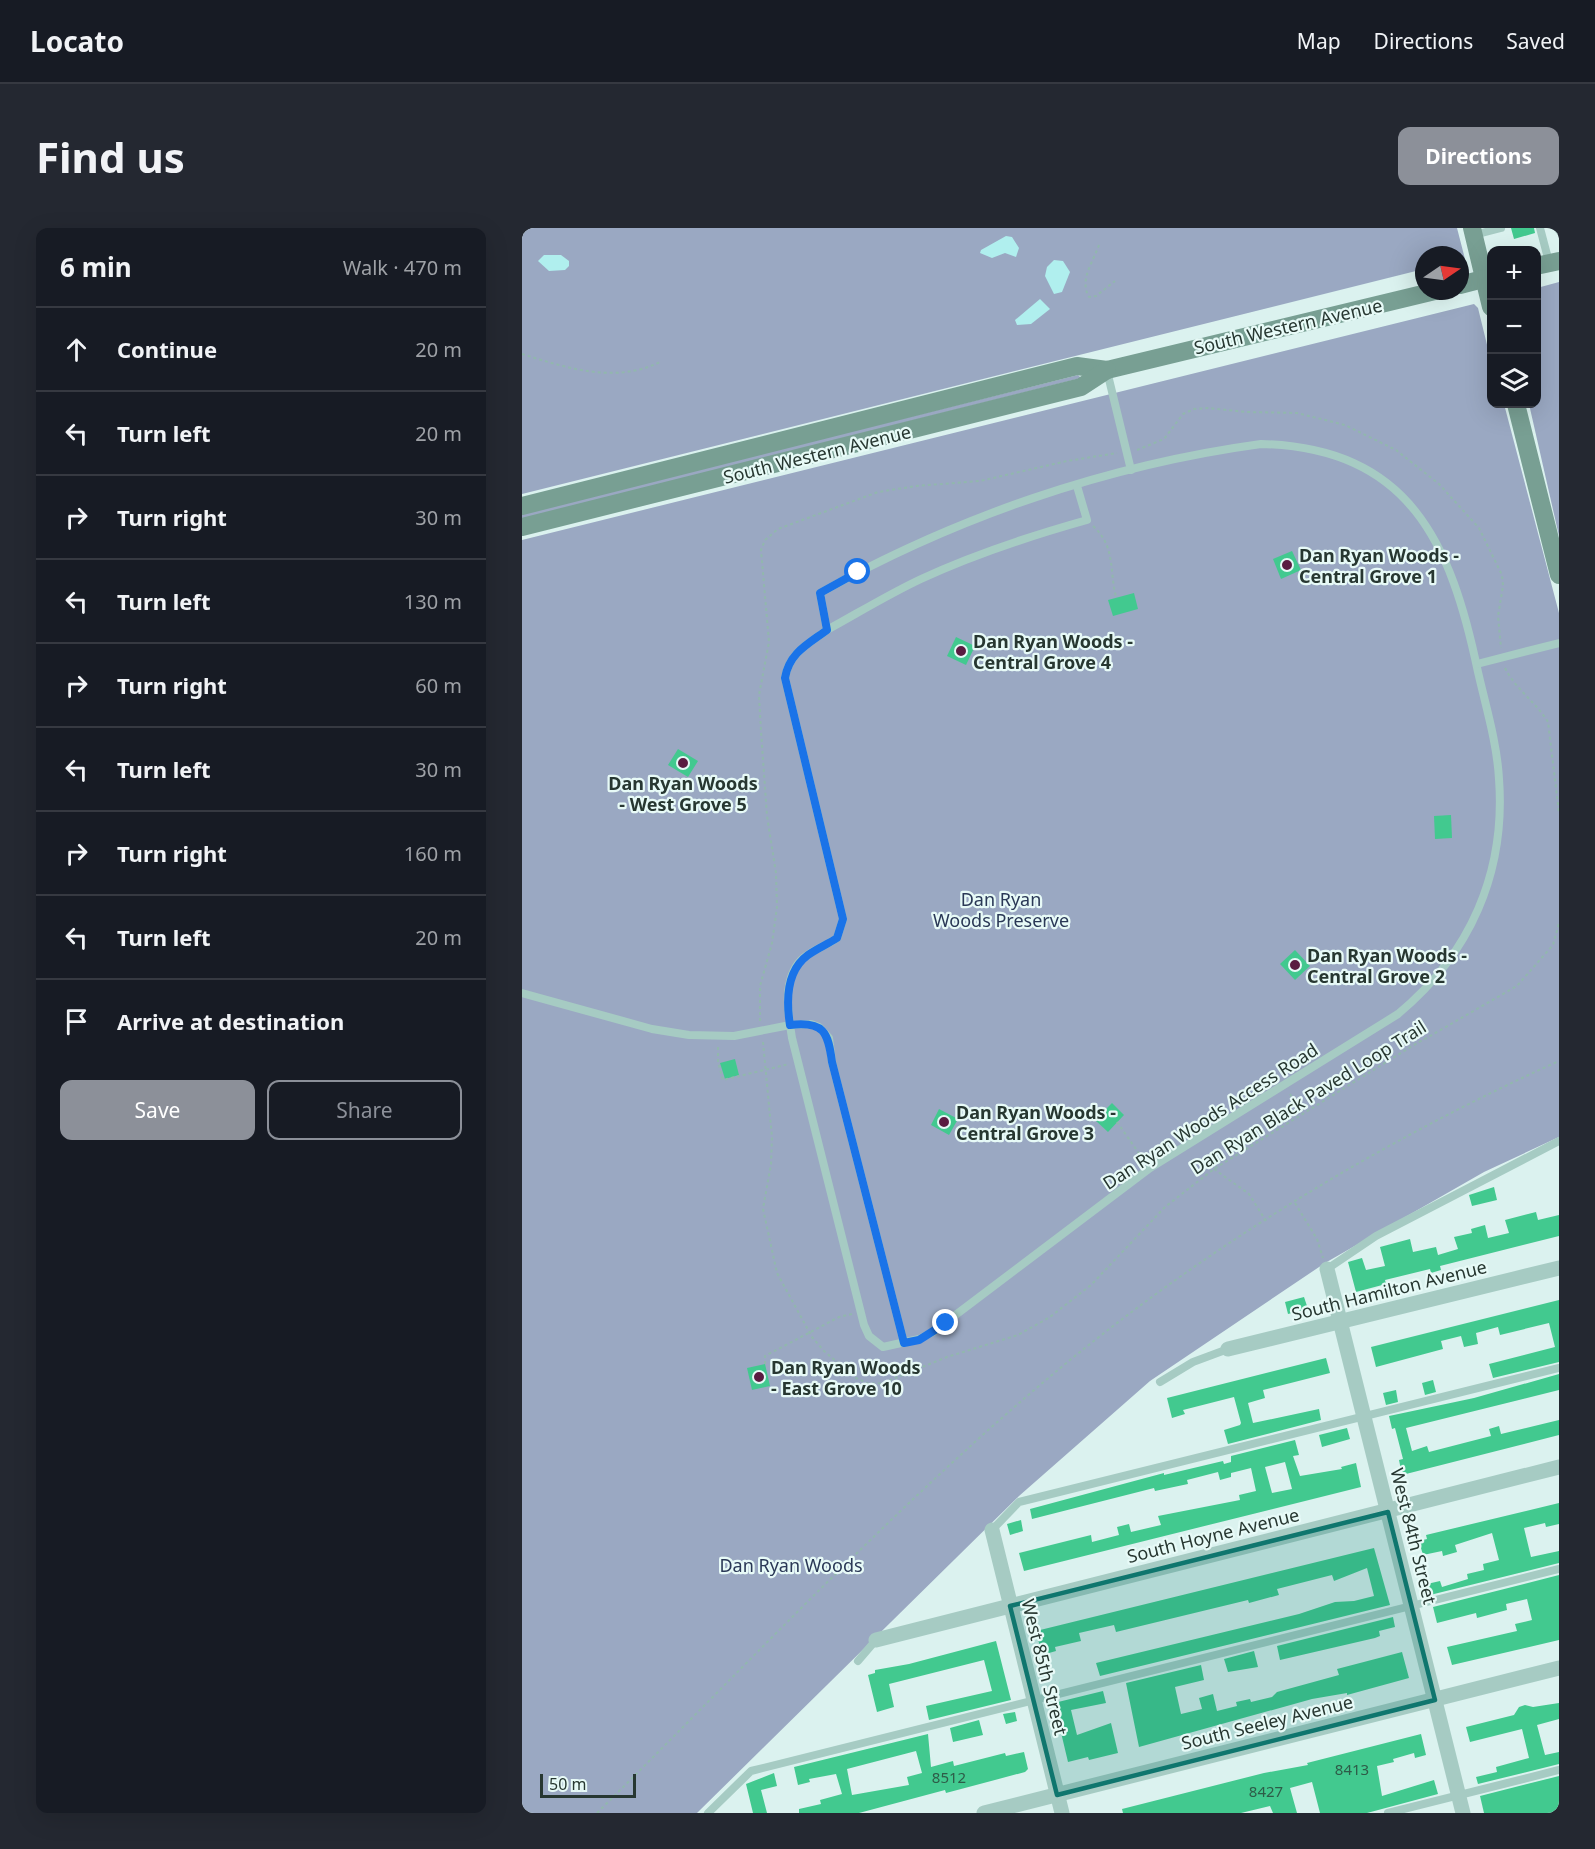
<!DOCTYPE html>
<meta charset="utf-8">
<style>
:root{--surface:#171b24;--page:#242831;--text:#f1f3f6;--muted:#9ea1a6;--line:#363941;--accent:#8c9099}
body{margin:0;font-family:"Noto Sans",sans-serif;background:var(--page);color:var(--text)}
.controls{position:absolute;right:18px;top:18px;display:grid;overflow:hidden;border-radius:12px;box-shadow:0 6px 24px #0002}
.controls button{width:54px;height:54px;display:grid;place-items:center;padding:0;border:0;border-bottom:2px solid var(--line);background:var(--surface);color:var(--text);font:30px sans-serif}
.compass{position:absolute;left:893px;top:18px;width:54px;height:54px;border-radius:50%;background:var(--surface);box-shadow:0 6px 24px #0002;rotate:77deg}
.scale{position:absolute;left:18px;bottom:15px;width:96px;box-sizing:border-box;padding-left:6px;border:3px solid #273731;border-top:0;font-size:16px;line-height:21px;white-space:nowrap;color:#273731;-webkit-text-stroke:4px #e7faf7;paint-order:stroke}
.stop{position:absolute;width:18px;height:18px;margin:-14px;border:4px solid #1a73e8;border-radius:50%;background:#fff}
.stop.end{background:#1a73e8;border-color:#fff;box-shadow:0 2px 6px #0008}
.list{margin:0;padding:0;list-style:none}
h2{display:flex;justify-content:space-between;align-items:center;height:78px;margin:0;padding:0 24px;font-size:26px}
h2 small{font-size:20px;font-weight:400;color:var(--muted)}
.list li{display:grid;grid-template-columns:39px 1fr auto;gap:18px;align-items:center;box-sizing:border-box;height:84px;padding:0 24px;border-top:2px solid var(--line)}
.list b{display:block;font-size:22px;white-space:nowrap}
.list em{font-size:20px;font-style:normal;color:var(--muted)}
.actions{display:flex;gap:12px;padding:18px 24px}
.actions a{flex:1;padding:14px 0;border:2px solid var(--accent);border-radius:12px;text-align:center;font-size:21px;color:var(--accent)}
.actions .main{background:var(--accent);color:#fff}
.icon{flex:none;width:33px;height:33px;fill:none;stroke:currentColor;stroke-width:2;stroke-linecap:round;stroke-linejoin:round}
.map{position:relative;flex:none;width:1037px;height:1585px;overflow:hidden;border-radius:12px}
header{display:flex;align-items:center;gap:36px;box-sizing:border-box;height:84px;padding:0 30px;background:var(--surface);border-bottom:2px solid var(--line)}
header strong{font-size:28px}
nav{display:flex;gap:33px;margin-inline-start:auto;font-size:21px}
.intro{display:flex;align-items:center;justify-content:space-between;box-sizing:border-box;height:144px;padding:0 36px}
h1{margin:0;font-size:42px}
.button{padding:15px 27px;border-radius:12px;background:var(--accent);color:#fff;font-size:21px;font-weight:700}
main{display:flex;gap:36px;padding:0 36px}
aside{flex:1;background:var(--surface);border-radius:12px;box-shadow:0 6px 24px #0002}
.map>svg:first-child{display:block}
.green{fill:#9aa8c2}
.sand{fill:#b0efee}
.building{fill:#42c98f;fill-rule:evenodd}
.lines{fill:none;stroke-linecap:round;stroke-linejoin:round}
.path{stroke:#91b7ad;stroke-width:2;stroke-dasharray:3 3;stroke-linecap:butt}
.lane{stroke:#a6cbc3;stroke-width:8}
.street{stroke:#a6cbc3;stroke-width:15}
.secondary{stroke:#789f93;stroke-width:18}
.route{stroke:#1a73e8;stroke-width:8}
.marked{fill:#0f766e;fill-opacity:0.2;stroke:#0f766e;stroke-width:4.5;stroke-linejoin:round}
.poi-dot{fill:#5a1c41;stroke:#e7faf7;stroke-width:2}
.labels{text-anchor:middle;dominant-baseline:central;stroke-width:4.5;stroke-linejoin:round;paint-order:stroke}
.number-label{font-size:15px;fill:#2e5c48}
.street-label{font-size:18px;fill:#273731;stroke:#e7faf7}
.poi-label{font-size:18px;font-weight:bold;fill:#273731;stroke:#e7faf7;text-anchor:start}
.park-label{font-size:18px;fill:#2a3856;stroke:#e7faf7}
</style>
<header>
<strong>Locato</strong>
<nav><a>Map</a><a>Directions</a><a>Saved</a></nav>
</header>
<div class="intro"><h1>Find us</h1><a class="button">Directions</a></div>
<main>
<aside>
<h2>6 min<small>Walk · 470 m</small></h2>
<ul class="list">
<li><svg class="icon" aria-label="ahead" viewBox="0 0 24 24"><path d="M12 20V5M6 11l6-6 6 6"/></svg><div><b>Continue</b></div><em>20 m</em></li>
<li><svg class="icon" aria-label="left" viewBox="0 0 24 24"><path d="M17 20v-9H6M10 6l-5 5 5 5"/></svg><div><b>Turn left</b></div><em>20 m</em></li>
<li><svg class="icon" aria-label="right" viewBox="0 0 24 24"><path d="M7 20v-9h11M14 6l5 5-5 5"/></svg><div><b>Turn right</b></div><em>30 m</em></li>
<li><svg class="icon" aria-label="left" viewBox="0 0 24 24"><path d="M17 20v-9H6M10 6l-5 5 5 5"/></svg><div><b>Turn left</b></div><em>130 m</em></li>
<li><svg class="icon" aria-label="right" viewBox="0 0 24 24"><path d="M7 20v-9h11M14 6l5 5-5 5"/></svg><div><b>Turn right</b></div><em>60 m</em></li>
<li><svg class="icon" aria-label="left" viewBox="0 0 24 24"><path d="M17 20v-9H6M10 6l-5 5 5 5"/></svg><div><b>Turn left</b></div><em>30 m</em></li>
<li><svg class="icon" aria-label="right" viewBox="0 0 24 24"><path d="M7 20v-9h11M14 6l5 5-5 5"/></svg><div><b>Turn right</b></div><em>160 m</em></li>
<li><svg class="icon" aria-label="left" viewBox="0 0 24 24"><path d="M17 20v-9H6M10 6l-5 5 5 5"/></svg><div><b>Turn left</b></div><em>20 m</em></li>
<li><svg class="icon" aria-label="arrive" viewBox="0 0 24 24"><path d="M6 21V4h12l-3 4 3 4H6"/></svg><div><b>Arrive at destination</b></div></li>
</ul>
<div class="actions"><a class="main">Save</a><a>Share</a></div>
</aside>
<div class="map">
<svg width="1037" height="1585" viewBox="0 0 1037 1585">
<rect width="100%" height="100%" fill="#dbf2ef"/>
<g class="green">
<polygon points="0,0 935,0 943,31 938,32 938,27 902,27 902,41 0,266"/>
<polygon points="1037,54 1037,308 1007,176 1014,176 1015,60"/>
<polygon points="952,76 956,80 969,133 969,176 982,176 1037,385 1037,909 962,944 803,1035 628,1153 497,1268 175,1585 0,1585 0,312"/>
<polygon points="556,147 559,150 0,291 0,285"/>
</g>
<g class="sand">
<polygon points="484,8 490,9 497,20 494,29 483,25 470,30 458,25 459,22"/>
<polygon points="22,27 39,27 47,33 47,38 43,42 27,43 16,33"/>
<polygon points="532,32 541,33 548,44 540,64 532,66 523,48 525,39"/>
<polygon points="518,71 528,81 509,96 495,97 493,92"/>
</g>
<g class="building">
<polygon points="989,0 1012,0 1013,5 992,11"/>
<polygon points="770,323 779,342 759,351 751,331"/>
<polygon points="612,365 616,381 591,388 586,372"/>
<polygon points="434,409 453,418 444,437 425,428"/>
<polygon points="156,521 176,533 166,549 146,537"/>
<polygon points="929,587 930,610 913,611 912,588"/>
<polygon points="773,722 788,738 773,752 758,736"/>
<polygon points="213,831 217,847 203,851 198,835"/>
<polygon points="590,875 602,887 586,904 573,892"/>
<polygon points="417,881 436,891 427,907 409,897"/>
<polygon points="972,959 975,972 950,978 947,967"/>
<polygon points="1014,984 1016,992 1037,987 1037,1008 918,1038 919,1042 909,1045 908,1041 863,1052 864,1056 834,1064 826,1034 840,1030 844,1042 863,1038 858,1019 888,1011 891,1024 914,1019 916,1027 936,1021 932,1009 950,1005 949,1001 963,997 966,1010 987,1005 983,992"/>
<polygon points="782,1069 786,1081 766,1086 763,1074"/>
<polygon points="1037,1072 1037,1134 971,1150 967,1136 1033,1119 1027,1095 978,1107 976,1099 954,1105 956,1116 942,1119 939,1108 919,1113 921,1121 854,1139 849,1119"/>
<polygon points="804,1130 808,1145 741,1162 743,1170 726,1175 731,1195 797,1181 799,1192 706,1216 702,1202 718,1197 719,1195 712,1169 661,1182 663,1186 650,1190 645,1170"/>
<polygon points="243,1136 248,1158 230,1162 225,1140"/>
<polygon points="1037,1146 1037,1162 884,1200 890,1223 905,1218 907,1224 969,1208 967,1201 977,1198 979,1206 1037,1192 1037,1207 880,1247 877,1232 881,1231 873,1200 870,1201 867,1188 952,1170"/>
<polygon points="911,1152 914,1164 903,1167 900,1155"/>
<polygon points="874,1162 876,1174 864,1177 861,1165"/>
<polygon points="825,1200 828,1211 800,1219 797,1207"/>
<path d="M 773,1212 L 777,1227 L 771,1228 L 778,1248 L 820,1241 L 819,1239 L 834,1235 L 839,1259 L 502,1343 L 497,1325 L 569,1307 L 570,1314 L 597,1307 L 595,1299 L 607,1296 L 609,1304 L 639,1297 L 636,1288 L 718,1272 L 717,1267 L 734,1263 L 729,1240 L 709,1245 L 709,1249 L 698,1252 L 696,1244 L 665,1252 L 666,1256 L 633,1263 L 632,1260 L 510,1291 L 508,1281 L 642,1245 L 642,1247 L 701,1233 L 702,1236 L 709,1234 L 709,1228 ZM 763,1234 L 770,1261 L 750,1265 L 743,1239 Z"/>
<polygon points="1037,1275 1037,1296 1024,1299 1023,1295 1002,1300 1009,1329 1037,1323 1037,1335 908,1367 905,1356 918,1353 920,1359 946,1351 945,1346 962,1342 961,1336 977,1332 970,1305 933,1317 935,1324 921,1328 920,1323 901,1327 897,1313 905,1311 904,1307"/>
<polygon points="499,1292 501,1303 488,1307 485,1296"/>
<polygon points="852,1320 868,1377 578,1448 574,1435 777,1386 813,1374 832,1373 852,1368 845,1340 812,1353 810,1347 755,1361 757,1367 727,1375 726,1372 594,1404 592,1397 557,1405 559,1413 533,1419 534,1423 520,1427 514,1403"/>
<polygon points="1037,1347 1037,1412 930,1437 925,1419 995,1403 993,1396 1010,1392 1005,1371 984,1376 985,1382 955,1390 954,1385 915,1395 911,1379"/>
<polygon points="871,1389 873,1399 857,1403 858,1408 853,1410 758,1432 755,1418"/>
<polygon points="474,1413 489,1472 407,1492 404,1478 470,1463 462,1432 367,1456 372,1479 355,1484 346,1447 353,1445 353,1442 387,1436"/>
<polygon points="732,1423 736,1439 706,1444 702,1431"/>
<polygon points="880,1424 887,1450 825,1467 825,1465 790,1471 617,1519 604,1455 679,1437 682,1452 653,1459 659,1486 680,1481 677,1470 691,1466 695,1483 715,1478 714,1474 728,1471 729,1474 750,1469 755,1464 817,1447 815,1441"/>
<polygon points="581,1463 584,1475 549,1482 555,1507 589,1495 596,1525 567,1532 566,1529 546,1534 532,1475"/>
<polygon points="1037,1475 1037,1491 1015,1497 1023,1527 1037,1524 1037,1536 956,1556 954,1549 975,1544 974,1539 1007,1530 1000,1501 948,1514 944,1499 992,1487 997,1479 1003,1477 1011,1479"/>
<polygon points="493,1484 495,1493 484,1496 481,1486"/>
<polygon points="457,1492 461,1507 431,1514 428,1500"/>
<path d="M 406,1506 L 409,1539 L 431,1533 L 432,1538 L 483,1525 L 484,1528 L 502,1524 L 506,1541 L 503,1544 L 424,1565 L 423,1562 L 337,1585 L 277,1585 L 277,1581 L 299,1576 L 298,1572 L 320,1566 L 314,1546 L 287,1551 L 288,1554 L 276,1557 L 272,1539 ZM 394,1523 L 400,1545 L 385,1549 L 387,1557 L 330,1567 L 325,1541 Z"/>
<polygon points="899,1506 904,1527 893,1530 892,1525 871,1531 872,1534 855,1538 860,1568 912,1552 916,1566 845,1585 798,1585 790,1554 768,1560 775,1585 751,1585 748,1578 719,1585 601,1585 600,1581 742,1545 786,1537 785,1535"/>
<polygon points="252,1545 255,1558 239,1562 245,1585 231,1585 224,1556"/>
<polygon points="1037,1548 1037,1585 962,1585 958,1568"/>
</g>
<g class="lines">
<g class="path">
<path d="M 577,17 C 571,34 557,52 567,69 L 574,68 L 593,53"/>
<path d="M 0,126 C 45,140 93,156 138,134"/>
<polyline points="615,222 642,211 661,186 672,181 686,180 724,184 775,185 823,197 874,222 917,256 957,300 980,347 981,358 976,388 979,420"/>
<path d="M 571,298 C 594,319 587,342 594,369"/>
<path d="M 983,440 C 994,462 1014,474 1026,494 L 1037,585"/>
<polyline points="238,793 238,758 250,715 255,679 254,645 245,588 239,503 237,467 247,414 239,322 243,312 256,301 356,264 394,258 458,253 545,233 595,225"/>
<polyline points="241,814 250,909 249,936 241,981 255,1045 290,1109 302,1123 334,1150 347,1156 361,1155 425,1129 496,1107 528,1089 569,1057 643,979 692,941 887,820 995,758 1031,717 1037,695"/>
<polyline points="196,819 196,834 201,852 267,836"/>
<polyline points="768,866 780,886"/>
<polyline points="595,894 621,931"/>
<polyline points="692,941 727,966 744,993"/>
<polyline points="773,975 795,1011 801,1030"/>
<polyline points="243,1136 243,1128 317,1089 330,1086"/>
<path d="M 75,1585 C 230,1432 380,1270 548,1132 C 696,1012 864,911 1037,833"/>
</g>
<g class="lane">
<polyline points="1018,0 1027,34"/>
<polyline points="1037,0 1037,2"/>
<polyline points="952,7 979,0"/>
<polyline points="585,143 609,242"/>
<path d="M 739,216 C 888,220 929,315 956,444 C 964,479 975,515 977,551 C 984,645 948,726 876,786 L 628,940 L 411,1104 L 397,1111 L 361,1119 L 347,1108 L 342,1097 L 270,810 C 266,786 260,752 279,732 C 289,722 304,718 315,710 L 321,691 L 263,450 C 267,425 286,416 305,402 L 298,365 C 434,289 585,237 739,216 Z"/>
<path d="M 305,402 C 336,385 367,366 399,351 C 453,326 508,308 565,292 L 555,258"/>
<polyline points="955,436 1037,415"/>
<polyline points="0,765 130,801 167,807 212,808 268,797 289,796 297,799 307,810 310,834 382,1115"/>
<polyline points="805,1041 854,1008 1037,913"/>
<polyline points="638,1154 671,1134 706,1121"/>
<polyline points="470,1302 497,1274 1037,1140"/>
<polyline points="336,1433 354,1412"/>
<polyline points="186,1585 229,1543 1037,1341"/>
<polyline points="866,1585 1037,1542"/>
</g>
<g class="street">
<polyline points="805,1041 941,1585"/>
<polyline points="706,1121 1037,1040"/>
<polyline points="470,1302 540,1585"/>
<polyline points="354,1412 1037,1239"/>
<polyline points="462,1585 1037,1440"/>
</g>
<g class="secondary">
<polyline points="950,0 969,79"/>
<polyline points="1014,38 1037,33"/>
<polyline points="938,57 969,49"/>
<polyline points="994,176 1037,347"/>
<polyline points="0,278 555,138 585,142 913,63"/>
<polyline points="0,299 559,159 585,142"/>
</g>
</g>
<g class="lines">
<path class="route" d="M 336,344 L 298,365 L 305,402 C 286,416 267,425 263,450 L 321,691 L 315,710 C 306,716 296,720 286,727 C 264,743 264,772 268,797 C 302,793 306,804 310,834 L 382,1115 L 397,1112 L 424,1095"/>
</g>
<path class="marked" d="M 866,1284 L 913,1472 L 535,1567 L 488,1378 Z"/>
<g class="poi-dot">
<circle cx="765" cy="337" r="6"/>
<circle cx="439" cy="423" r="6"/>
<circle cx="161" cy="535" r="6"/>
<circle cx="773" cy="737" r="6"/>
<circle cx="422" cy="894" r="6"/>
<circle cx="237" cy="1149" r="6"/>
</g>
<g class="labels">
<g class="number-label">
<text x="830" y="1541">8413</text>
<text x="427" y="1549">8512</text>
<text x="744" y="1563">8427</text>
</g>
<g class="street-label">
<text transform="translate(766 98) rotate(-13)">South Western Avenue</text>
<text transform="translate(295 226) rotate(-14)">South Western Avenue</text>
<text transform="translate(786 869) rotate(-32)">Dan Ryan Black Paved Loop Trail</text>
<text transform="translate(688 888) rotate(-33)">Dan Ryan Woods Access Road</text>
<text transform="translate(867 1062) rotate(-14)">South Hamilton Avenue</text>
<text transform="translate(691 1307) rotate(-14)">South Hoyne Avenue</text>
<text transform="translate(892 1308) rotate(76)">West 84th Street</text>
<text transform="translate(523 1439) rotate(76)">West 85th Street</text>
<text transform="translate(745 1494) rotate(-14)">South Seeley Avenue</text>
</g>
<g class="poi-label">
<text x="777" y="327">Dan Ryan Woods -<tspan x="777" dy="21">Central Grove 1</tspan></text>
<text x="451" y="413">Dan Ryan Woods -<tspan x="451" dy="21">Central Grove 4</tspan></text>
<text x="161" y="555" text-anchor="middle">Dan Ryan Woods<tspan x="161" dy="21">- West Grove 5</tspan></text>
<text x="785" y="727">Dan Ryan Woods -<tspan x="785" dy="21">Central Grove 2</tspan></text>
<text x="434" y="884">Dan Ryan Woods -<tspan x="434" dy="21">Central Grove 3</tspan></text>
<text x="249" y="1139">Dan Ryan Woods<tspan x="249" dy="21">- East Grove 10</tspan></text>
</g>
<g class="park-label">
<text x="479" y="671">Dan Ryan<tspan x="479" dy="21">Woods Preserve</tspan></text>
<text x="269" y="1337">Dan Ryan Woods</text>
</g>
</g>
</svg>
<div class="controls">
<button>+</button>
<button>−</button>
<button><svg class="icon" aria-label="layers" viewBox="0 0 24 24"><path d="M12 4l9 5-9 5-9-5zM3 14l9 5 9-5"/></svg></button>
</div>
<svg class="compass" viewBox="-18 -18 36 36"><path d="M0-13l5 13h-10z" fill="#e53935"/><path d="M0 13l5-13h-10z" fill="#9ea1a6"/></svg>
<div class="scale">50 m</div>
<div class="stop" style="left:336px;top:344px"></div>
<div class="stop end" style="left:424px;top:1095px"></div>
</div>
</main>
